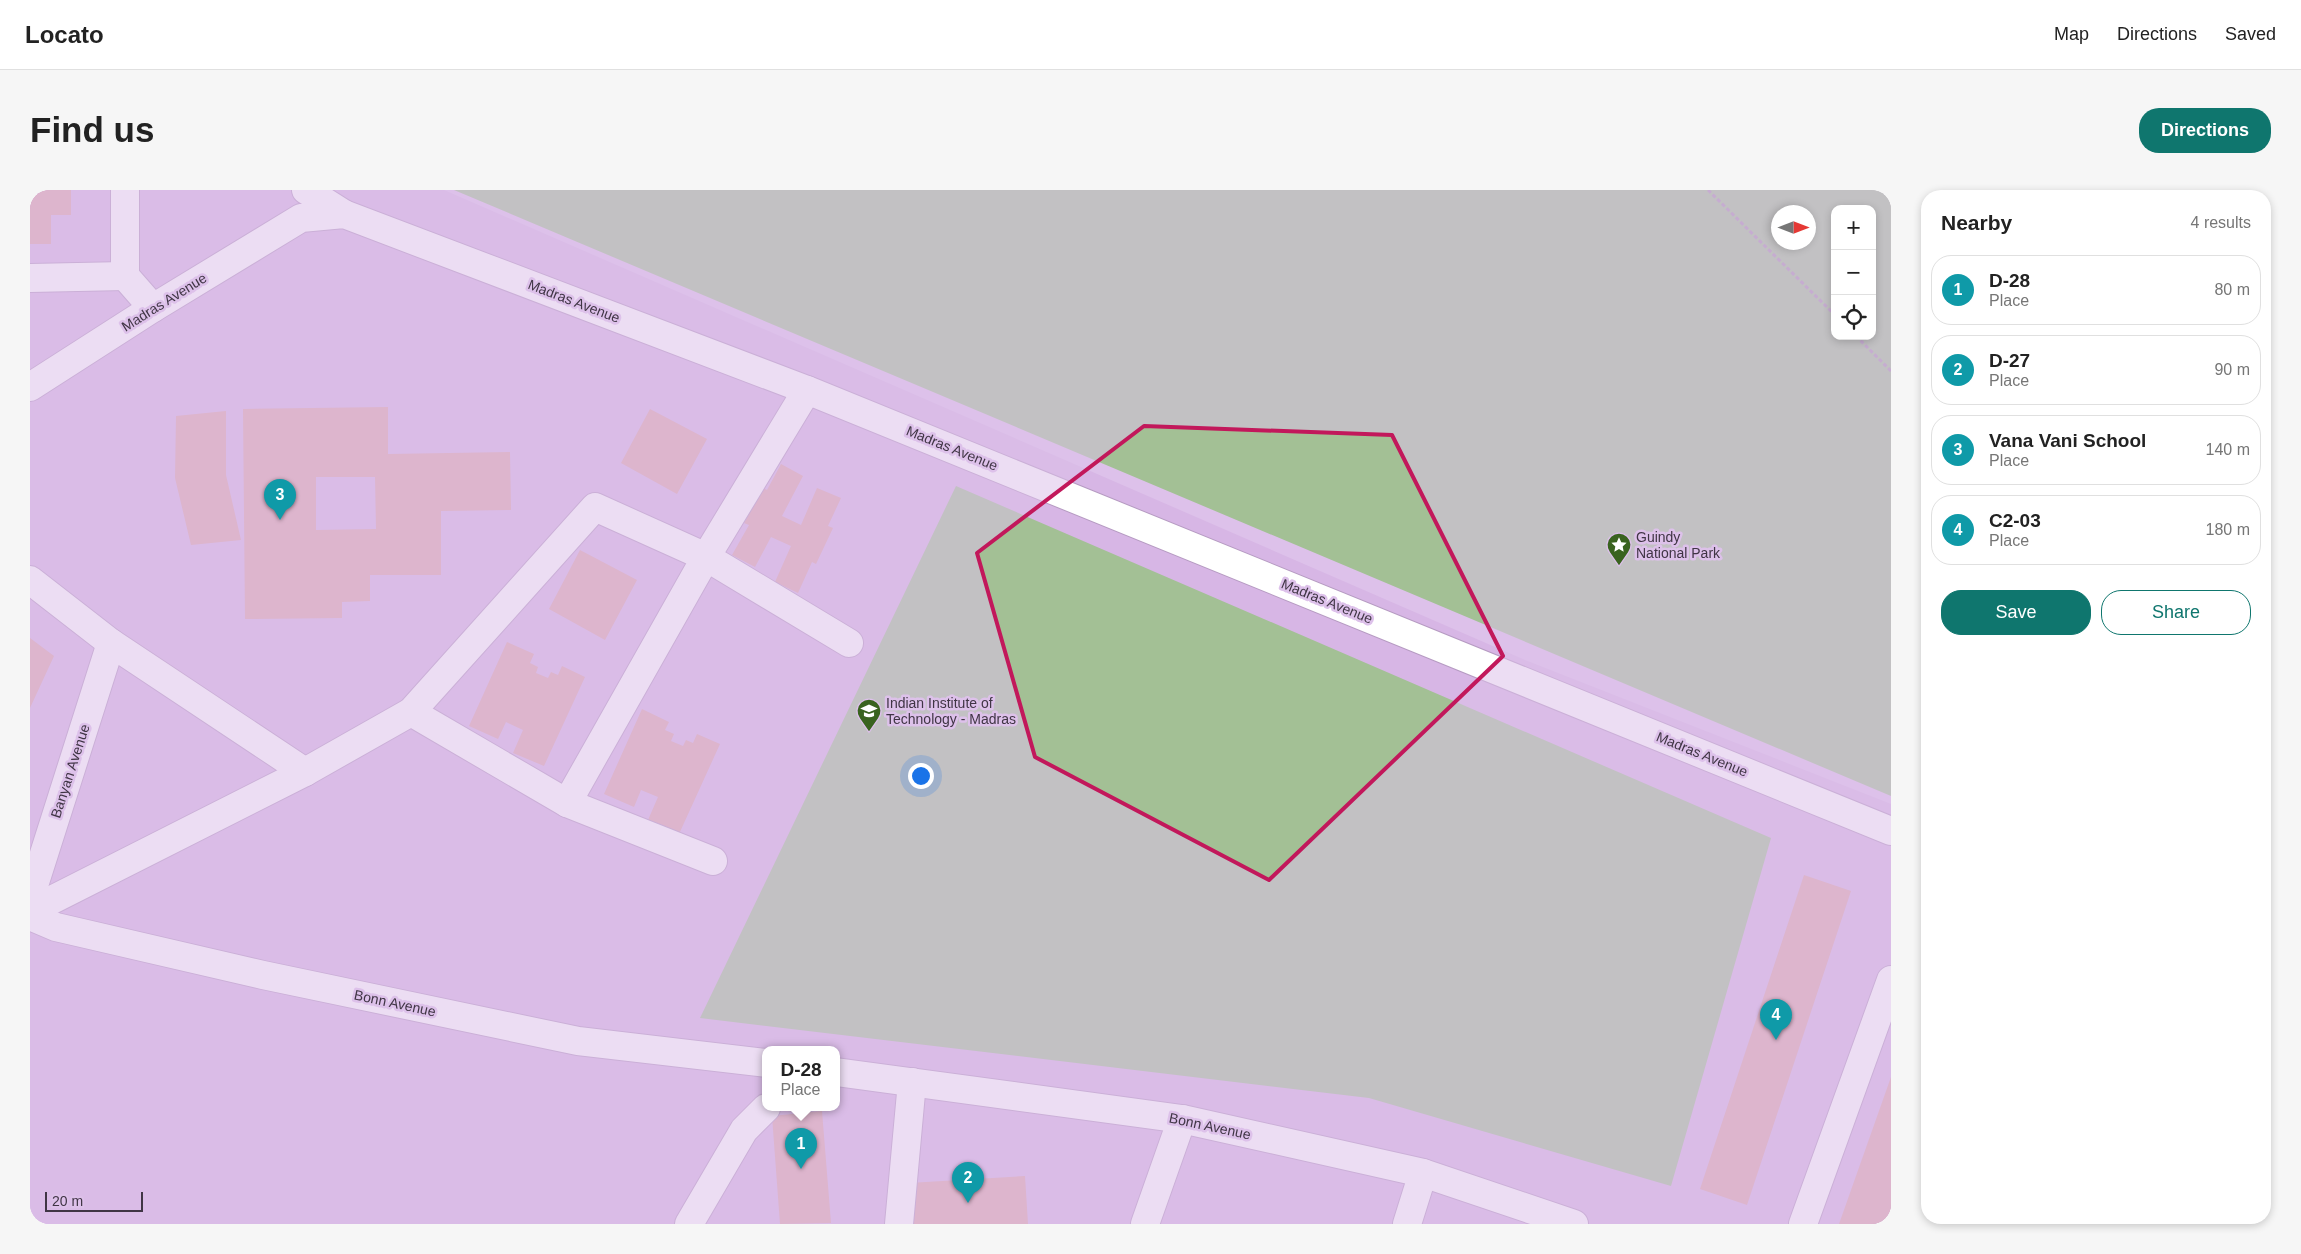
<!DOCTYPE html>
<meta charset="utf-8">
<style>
:root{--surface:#fff;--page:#f6f6f6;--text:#222;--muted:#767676;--line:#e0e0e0;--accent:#0f766e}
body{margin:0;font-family:Arial,sans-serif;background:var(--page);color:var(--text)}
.controls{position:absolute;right:15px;top:15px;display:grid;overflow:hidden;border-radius:10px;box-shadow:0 2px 8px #0003}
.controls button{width:45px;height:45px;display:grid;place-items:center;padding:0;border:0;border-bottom:1px solid var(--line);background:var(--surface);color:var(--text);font:25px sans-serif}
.compass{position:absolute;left:1741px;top:15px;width:45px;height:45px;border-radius:50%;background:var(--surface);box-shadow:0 2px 8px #0003;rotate:90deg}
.scale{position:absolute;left:15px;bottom:12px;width:98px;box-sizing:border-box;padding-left:5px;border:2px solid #403545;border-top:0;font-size:14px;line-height:18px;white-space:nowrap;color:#403545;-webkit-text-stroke:4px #ddc1ea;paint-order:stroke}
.you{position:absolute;left:890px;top:585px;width:18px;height:18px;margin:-12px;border:4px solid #fff;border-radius:50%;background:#1a73e8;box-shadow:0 0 0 8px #1a73e833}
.badge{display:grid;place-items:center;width:32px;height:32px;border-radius:50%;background:var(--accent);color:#fff;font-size:16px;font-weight:700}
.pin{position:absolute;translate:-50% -41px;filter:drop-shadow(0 1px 2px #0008)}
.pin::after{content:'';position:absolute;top:26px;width:18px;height:15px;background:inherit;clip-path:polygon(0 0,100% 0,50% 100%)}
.popup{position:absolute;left:732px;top:856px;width:78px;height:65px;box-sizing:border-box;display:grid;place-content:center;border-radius:10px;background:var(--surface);filter:drop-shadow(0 1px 4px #0005);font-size:16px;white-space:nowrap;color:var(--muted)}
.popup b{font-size:19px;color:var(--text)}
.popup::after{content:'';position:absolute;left:50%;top:100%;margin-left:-10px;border:10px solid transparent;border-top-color:var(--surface)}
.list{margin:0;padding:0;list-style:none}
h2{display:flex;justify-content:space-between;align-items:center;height:65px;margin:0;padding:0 20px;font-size:21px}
h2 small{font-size:16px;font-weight:400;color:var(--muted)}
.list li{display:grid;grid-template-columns:32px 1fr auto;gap:15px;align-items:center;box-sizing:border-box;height:70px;margin:0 10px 10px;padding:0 10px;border:1px solid var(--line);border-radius:20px}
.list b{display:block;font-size:19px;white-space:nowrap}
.list p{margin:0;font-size:16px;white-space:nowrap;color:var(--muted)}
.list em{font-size:16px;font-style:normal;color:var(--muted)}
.actions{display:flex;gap:10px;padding:15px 20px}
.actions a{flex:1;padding:11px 0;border:1px solid var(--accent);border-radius:20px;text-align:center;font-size:18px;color:var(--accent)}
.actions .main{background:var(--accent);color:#fff}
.icon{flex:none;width:28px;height:28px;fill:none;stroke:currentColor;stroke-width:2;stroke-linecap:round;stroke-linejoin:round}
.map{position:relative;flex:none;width:1861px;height:1034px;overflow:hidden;border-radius:20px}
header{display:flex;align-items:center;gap:30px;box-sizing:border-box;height:70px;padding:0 25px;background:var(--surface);border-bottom:1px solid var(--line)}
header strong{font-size:24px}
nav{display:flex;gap:28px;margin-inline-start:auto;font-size:18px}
.intro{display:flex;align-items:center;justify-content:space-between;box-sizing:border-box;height:120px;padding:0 30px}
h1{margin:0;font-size:35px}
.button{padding:12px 22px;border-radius:20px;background:var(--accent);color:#fff;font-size:18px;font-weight:700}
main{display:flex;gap:30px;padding:0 30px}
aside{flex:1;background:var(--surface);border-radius:20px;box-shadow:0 2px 8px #0003}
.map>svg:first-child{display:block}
.built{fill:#d7b6e5;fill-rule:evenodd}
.green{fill:#a3c095;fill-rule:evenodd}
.building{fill:#dda7aa;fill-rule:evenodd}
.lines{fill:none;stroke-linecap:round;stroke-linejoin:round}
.minor-casing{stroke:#b69bc2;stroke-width:30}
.path{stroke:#aa93b4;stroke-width:3;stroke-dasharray:4 2.5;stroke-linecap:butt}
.minor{stroke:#fff;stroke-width:28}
.marked{fill:none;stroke:#c2185b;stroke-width:4;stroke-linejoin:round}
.labels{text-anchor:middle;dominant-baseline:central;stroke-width:5;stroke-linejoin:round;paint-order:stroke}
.street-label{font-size:14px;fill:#403545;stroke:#ddc1ea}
.poi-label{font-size:14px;fill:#403545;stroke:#ddc1ea;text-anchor:start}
</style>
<header>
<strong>Locato</strong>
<nav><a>Map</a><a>Directions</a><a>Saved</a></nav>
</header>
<div class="intro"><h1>Find us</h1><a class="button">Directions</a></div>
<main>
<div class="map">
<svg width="1861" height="1034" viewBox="0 0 1861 1034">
<rect width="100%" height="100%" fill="#ddc1ea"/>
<path class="built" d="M 0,0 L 414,0 L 1495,470 L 1861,614 L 1861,1034 L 0,1034 ZM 736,860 L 806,860 L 806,918 L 736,918 Z"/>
<g class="green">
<path d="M 424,0 L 1861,0 L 1861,606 ZM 1805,19 L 1842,19 L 1842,146 L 1805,146 ZM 1748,22 L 1778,22 L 1778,52 L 1748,52 Z"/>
<polygon points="926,296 1741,648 1641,996 1339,908 670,828"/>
</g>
<g class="building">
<polygon points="0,0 41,0 41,25 21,25 21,54 0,54"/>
<path d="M 358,217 L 358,264 L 480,262 L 481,320 L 411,321 L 411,385 L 340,385 L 340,411 L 312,412 L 312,428 L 215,429 L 213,219 ZM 286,287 L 345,287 L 346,339 L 286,340 Z"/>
<polygon points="620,219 677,249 647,304 591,273"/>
<polygon points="196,221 196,285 211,350 161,355 145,288 146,226"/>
<polygon points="751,274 773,286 752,326 771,335 787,298 811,308 798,336 803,338 786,374 782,372 768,403 745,392 761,356 741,347 725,377 702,365 719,335 714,333 733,298 737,300"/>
<polygon points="550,360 607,390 575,450 519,419"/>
<polygon points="0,448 24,466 0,518"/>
<polygon points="477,452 504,464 500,473 508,477 506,483 518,488 521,482 528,485 532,476 555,487 514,576 483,563 493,540 476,532 468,549 439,536"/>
<polygon points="612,519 639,532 635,540 644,544 641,551 653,556 656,550 663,553 667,544 690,554 649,644 618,630 628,607 611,600 604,617 574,604"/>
<polygon points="1774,685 1821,701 1717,1015 1670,999"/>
<polygon points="1861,887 1861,1022 1857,1034 1809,1034"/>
<polygon points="792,921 801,1033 750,1034 742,926"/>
<polygon points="995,986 998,1034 881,1034 879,993"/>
</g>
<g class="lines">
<defs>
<g id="minor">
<polyline points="95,0 95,86 123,118"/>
<polyline points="276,0 314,24"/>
<polyline points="0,88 95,86"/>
<polyline points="0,197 123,118 271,28 314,24 777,200 1861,641"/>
<polyline points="0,390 81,453 275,582"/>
<polyline points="381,522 537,613 683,671"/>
<polyline points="537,613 676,367 777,200"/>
<polyline points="0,708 81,453"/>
<polyline points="0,721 275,582 381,522 565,317 676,367 819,453"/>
<polyline points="0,726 26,737 233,785 548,851 736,873"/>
<polyline points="806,882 1152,929 1393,983 1544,1034"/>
<polyline points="659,1034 714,940 736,918"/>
<polyline points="869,1034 882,892"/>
<polyline points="1115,1034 1152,929"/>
<polyline points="1377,1034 1393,983"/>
<polyline points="1773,1034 1861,790"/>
</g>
</defs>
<use href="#minor" class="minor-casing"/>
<g class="path">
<polyline points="1678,0 1805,125"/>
<polyline points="1826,146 1861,181"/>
</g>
<use href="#minor" class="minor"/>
</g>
<path d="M0 0H1861V1034H0ZM 1114,236 L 1362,245 L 1473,466 L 1239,690 L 1005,567 L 947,363 Z" fill="#ddc1ea" fill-opacity=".55" fill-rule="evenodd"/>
<path class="marked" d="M 1114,236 L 1362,245 L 1473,466 L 1239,690 L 1005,567 L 947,363 Z"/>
<defs>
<symbol id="sight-pin" viewBox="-11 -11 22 30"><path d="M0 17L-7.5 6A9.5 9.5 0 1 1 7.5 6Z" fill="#39631f" stroke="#ddc1ea"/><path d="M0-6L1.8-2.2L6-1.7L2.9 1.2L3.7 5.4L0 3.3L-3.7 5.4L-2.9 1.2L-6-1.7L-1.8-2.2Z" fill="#fff"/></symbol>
<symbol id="university-pin" viewBox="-11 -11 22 30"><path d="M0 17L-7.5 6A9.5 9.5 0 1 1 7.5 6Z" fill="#39631f" stroke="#ddc1ea"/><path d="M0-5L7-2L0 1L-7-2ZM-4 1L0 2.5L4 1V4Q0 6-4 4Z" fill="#fff"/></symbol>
</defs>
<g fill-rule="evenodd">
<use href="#sight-pin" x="1575" y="341" width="28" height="38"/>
<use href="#university-pin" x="825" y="507" width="28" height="38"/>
</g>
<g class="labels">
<g class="street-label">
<text transform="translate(544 111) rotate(21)">Madras Avenue</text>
<text transform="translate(134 112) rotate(-32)">Madras Avenue</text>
<text transform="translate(922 258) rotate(22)">Madras Avenue</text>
<text transform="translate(1297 411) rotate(22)">Madras Avenue</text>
<text transform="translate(1672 564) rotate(22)">Madras Avenue</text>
<text transform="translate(40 581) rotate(-72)">Banyan Avenue</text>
<text transform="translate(365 813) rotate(12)">Bonn Avenue</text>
<text transform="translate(1180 936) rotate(12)">Bonn Avenue</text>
</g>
<g class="poi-label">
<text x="1606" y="347">Guindy<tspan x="1606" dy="16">National Park</tspan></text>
<text x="856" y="513">Indian Institute of<tspan x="856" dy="16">Technology - Madras</tspan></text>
</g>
</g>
</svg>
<div class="controls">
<button>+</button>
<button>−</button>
<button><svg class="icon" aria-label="locate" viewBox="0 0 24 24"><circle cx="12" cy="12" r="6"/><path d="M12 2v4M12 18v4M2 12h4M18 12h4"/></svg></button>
</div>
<svg class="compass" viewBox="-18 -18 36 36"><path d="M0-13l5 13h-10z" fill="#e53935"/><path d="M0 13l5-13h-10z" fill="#767676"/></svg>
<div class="scale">20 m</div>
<div class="you"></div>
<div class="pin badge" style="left:771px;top:979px;background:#0f9aa8">1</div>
<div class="popup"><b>D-28</b>Place</div>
<div class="pin badge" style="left:938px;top:1013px;background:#0f9aa8">2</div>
<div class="pin badge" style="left:250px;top:330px;background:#0f9aa8">3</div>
<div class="pin badge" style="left:1746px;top:850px;background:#0f9aa8">4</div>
</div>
<aside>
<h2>Nearby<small>4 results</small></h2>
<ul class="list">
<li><span class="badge" style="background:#0f9aa8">1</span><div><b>D-28</b><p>Place</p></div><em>80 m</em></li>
<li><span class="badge" style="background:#0f9aa8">2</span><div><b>D-27</b><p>Place</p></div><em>90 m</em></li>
<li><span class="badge" style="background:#0f9aa8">3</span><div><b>Vana Vani School</b><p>Place</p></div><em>140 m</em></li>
<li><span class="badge" style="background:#0f9aa8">4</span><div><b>C2-03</b><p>Place</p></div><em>180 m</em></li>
</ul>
<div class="actions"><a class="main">Save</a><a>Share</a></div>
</aside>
</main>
